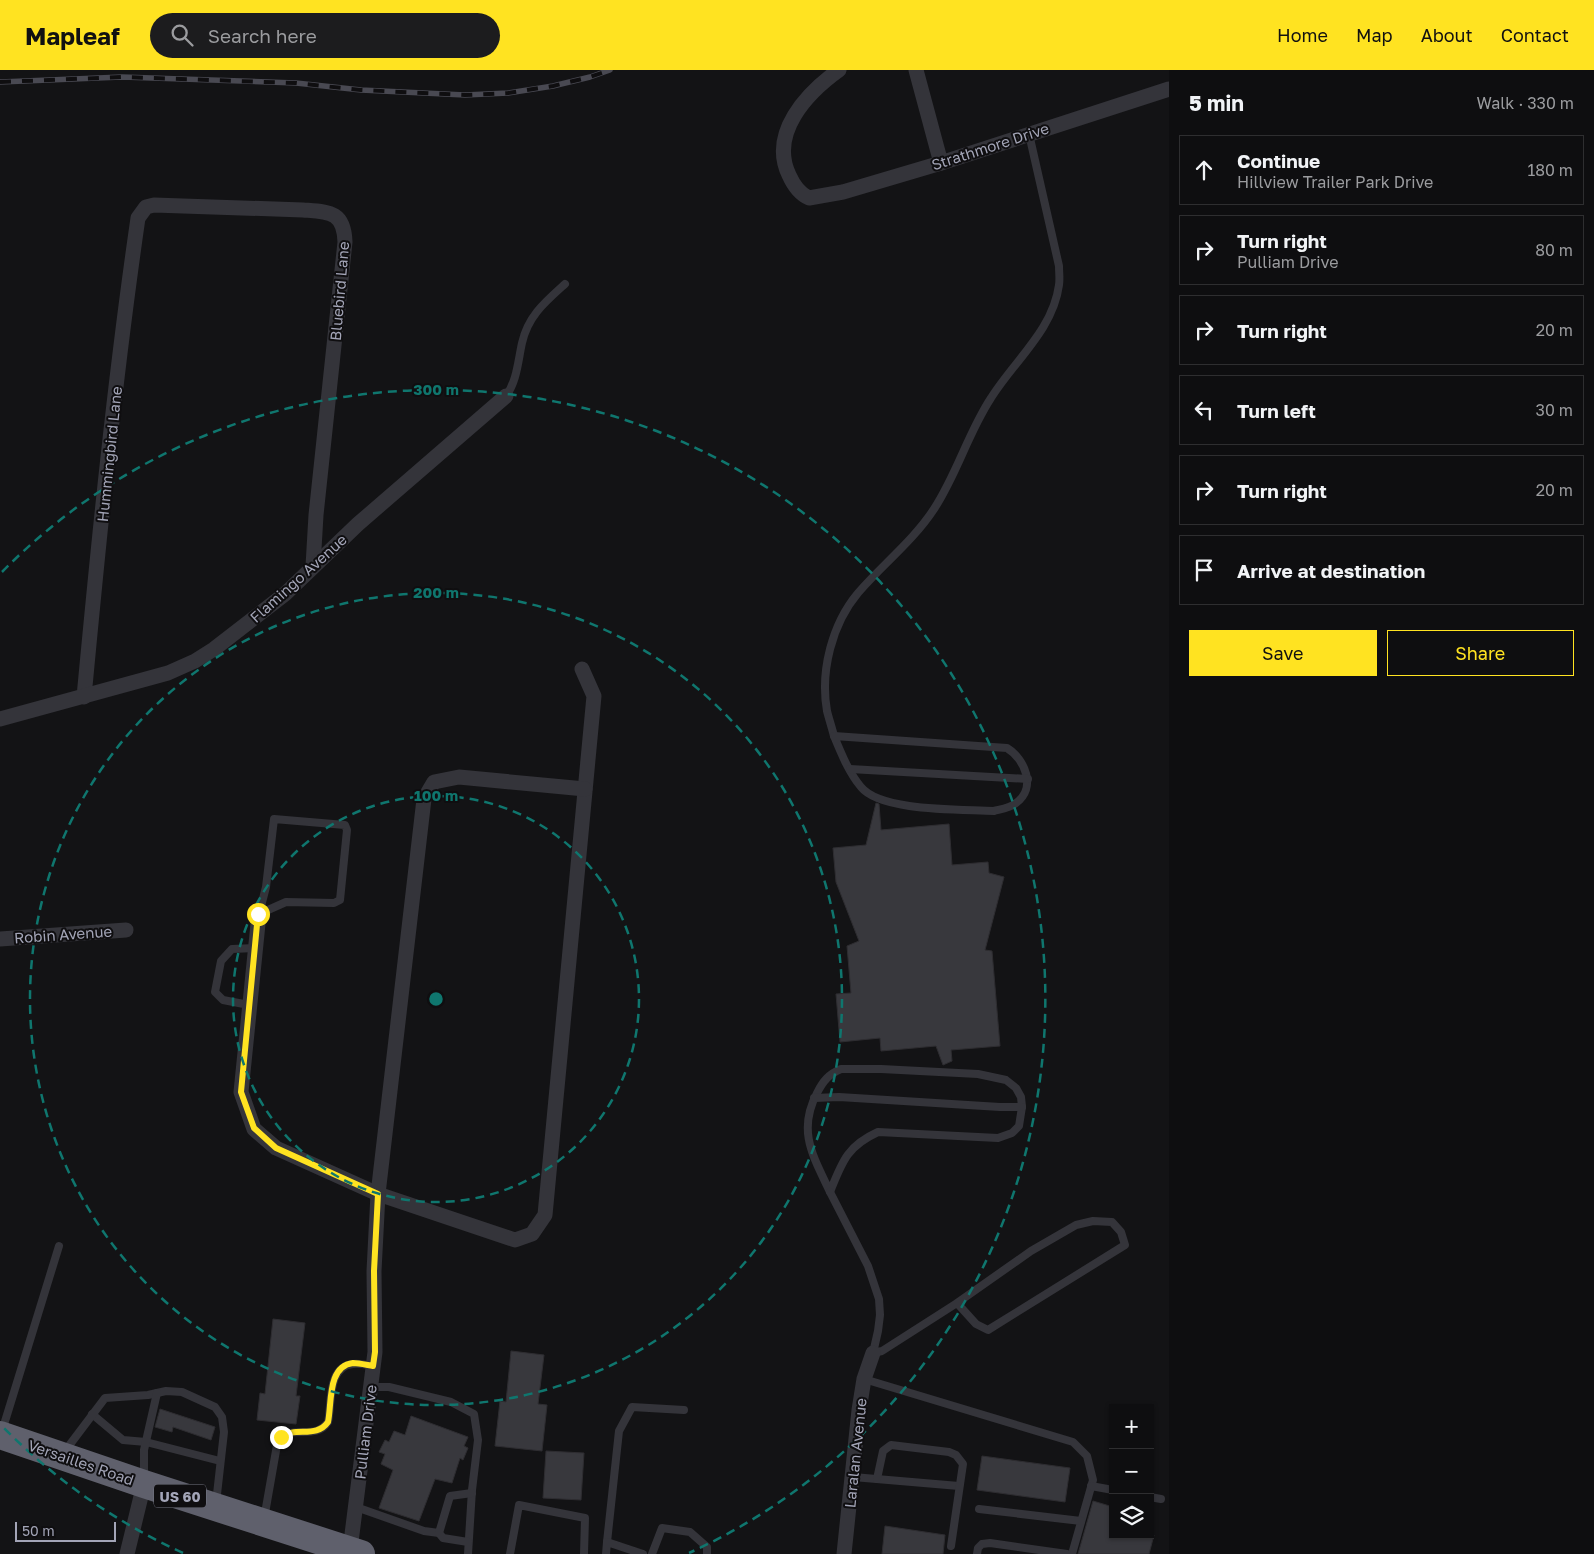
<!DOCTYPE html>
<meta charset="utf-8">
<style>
:root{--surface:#0e0e10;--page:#1c1c1e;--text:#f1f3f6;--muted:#9b9c9f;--line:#2e2e30;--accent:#ffe321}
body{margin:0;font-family:"Golos Text",sans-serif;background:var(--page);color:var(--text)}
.controls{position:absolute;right:15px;bottom:15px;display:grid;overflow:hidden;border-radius:0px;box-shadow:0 1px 4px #0004}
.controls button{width:45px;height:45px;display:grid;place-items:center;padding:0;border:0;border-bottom:1px solid var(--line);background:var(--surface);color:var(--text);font:25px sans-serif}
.scale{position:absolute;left:15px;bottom:12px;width:101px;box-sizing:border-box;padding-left:5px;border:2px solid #a3a5b7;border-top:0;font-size:14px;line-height:18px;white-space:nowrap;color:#a3a5b7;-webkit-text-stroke:4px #0f0e10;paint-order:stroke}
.stop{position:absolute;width:15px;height:15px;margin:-11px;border:4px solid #ffe321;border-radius:50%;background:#fff}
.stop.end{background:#ffe321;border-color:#fff;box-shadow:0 1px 5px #0008}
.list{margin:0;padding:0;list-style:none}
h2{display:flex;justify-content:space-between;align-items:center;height:65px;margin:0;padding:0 20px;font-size:21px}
h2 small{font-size:16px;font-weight:400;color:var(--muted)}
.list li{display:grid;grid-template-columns:32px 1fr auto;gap:15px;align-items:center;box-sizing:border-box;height:70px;margin:0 10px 10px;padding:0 10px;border:1px solid var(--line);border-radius:0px}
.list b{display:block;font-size:19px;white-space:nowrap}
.list p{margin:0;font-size:16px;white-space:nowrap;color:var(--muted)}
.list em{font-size:16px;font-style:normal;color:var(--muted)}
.actions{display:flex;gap:10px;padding:15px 20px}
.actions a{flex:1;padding:11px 0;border:1px solid var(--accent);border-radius:0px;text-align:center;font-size:18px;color:var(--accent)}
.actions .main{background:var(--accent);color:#111}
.icon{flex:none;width:28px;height:28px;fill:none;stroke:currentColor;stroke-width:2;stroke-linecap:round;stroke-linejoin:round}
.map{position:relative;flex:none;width:1169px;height:1484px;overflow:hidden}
header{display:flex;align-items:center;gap:30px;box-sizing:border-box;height:70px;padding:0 25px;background:var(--accent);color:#111}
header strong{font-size:24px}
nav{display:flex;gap:28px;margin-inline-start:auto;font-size:18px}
.search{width:350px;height:45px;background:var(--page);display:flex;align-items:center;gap:12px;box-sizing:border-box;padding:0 18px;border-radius:28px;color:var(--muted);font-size:19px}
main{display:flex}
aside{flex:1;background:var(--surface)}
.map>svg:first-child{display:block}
.building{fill:#38383d;stroke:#2e2d31}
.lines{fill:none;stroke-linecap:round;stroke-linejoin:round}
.lane{stroke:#34343a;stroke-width:8}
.street{stroke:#34343a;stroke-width:15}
.highway{stroke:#5f606c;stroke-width:28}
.rail-casing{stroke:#494952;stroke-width:5.5}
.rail{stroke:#0f0e10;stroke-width:4;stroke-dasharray:11;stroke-linecap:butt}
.route{stroke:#ffe321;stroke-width:6}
.ring{fill:none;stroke:#0f766e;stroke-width:2.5;stroke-dasharray:9 6}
.labels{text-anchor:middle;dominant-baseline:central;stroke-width:4;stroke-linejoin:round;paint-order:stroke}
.shield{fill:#0f0e10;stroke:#777885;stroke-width:1}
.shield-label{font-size:14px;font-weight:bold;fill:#a3a5b7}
.street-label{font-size:15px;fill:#a3a5b7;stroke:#0f0e10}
.centre{fill:#0f766e;stroke:#0f0e10;stroke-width:2.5}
.ring-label{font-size:15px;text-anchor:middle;font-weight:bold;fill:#0f766e;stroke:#0f0e10;stroke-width:4;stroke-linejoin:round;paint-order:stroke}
</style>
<header>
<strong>Mapleaf</strong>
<div class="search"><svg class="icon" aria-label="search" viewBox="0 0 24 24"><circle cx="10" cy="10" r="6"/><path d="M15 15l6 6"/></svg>Search here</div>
<nav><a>Home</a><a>Map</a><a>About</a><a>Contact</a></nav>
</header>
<main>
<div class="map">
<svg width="1169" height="1484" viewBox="0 0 1169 1484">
<rect width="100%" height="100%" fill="#131315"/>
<g class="building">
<polygon points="876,733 879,734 881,760 949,754 952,795 988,792 989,803 1004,807 985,880 992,881 1000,976 951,980 952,991 943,995 936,976 881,981 880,968 840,972 836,924 851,923 847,876 859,871 836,812 833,778 866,775"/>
<polygon points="273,1249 305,1253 296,1326 300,1326 296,1354 257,1350 260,1323 265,1324"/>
<polygon points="511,1281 544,1285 538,1334 547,1335 542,1381 495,1376 500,1331 506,1332"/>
<polygon points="160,1339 215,1357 211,1370 173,1357 172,1362 155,1357"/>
<polygon points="411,1346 468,1367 464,1376 468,1378 463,1390 460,1388 452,1413 435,1409 419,1451 379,1438 393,1400 381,1394 385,1384 379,1382 385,1370 389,1372 394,1361 405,1365"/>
<polygon points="546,1381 584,1383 581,1430 543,1428"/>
<polygon points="982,1386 1070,1398 1065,1432 977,1420"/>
<polygon points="1093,1431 1113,1437 1113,1465 1154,1465 1149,1484 1078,1484"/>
<polygon points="885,1456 945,1465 943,1484 882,1484"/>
</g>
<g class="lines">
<g class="lane">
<path d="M 506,326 C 517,311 518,291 522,273 C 528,246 545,232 565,214"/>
<path d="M 834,666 C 832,658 829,649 827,641 C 820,601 832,554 858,523 C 883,494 913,471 934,439 C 957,404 968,363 991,328 C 1014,291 1053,260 1059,215 C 1060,209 1059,203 1059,196 L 1029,64"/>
<path d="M 834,666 L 1007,678 C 1025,689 1037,718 1016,733 C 1010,738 1002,739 994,741 C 963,739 881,742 861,717 C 849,703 841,683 834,666 Z"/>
<polyline points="850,699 1028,709"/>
<polygon points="274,749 345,755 347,760 340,830 334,833 286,832 259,844 266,817"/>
<polyline points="249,935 223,930 215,922 221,891 232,879 255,878"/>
<path d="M 841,999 L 881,999 L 978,1004 L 1006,1010 L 1016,1018 L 1021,1027 L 1022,1037 L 1019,1056 L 1012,1063 L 998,1068 L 878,1062 C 847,1076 842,1092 830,1122 C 813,1086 797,1061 817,1023 C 823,1011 829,1004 841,999 Z"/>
<polyline points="814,1028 839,1027 1000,1037 1022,1037"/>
<polyline points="830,1122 868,1196 879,1229 880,1245 878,1261 873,1283 882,1281 957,1233 1031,1181 1076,1155 1093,1151 1112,1152 1121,1162 1125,1175 988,1260 976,1254 957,1233"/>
<polyline points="864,1309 1073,1372 1087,1386 1093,1410 1072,1484"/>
<polyline points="371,1317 389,1317 451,1332 474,1344 478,1370 472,1420 468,1484"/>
<polyline points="92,1344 123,1370 146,1372 220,1391"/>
<polyline points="2,1361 59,1176"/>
<polyline points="65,1381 105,1328 148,1325 166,1321 182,1322 215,1337 222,1347 224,1362 216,1433"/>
<polyline points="853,1407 959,1416"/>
<polyline points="877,1409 883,1381 891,1375 949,1382 956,1385 963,1394 951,1476"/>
<polyline points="144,1410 144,1380 157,1323"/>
<polyline points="1091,1416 1113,1420"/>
<polyline points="1150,1427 1161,1429"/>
<polyline points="356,1437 424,1461 439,1463"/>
<polyline points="979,1439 1081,1451"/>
<path d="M 264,1449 L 277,1375 C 288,1350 314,1373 328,1352 C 332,1334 327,1296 353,1294 C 360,1293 367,1295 373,1296"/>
<polyline points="468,1472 443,1468 439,1463 450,1426 472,1423"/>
<polyline points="607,1472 619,1361 632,1337 684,1340"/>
<polyline points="510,1484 519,1435 585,1448 584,1484"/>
<polyline points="606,1484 607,1472 643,1484"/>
<polyline points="652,1484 662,1458 690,1462 707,1477 707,1484"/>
<polyline points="977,1484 978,1478 982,1474 990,1473 1067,1484"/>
</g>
<g class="street">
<path d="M 839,0 C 807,23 769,63 789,105 C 793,114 800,124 809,128 L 843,122 L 941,93 L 1169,19"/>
<polyline points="916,0 941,93"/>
<path d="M 84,627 C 99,467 115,307 138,148 L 146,137 L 154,135 L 303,140 C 329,142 344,141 345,172 L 316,445 L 313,496"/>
<polyline points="0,649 168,603 195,591 214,579 285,524 358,454 506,326"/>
<polyline points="259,844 241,1022 254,1059 276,1078 378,1124 515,1170 532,1164 545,1145 594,626 582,599"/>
<polyline points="0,869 126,860"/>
<polyline points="350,1480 375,1282 374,1201 378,1124 424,729 434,712 459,707 585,719"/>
<polyline points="127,1484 144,1414"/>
<polyline points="844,1484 859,1340 864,1309 873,1283"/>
</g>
<polyline class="highway" points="0,1365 144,1414 361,1484"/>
<defs>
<polyline id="rail" points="0,12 122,7 296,13 361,20 465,25 508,23 553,16 590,7 610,0"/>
</defs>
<use href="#rail" class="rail-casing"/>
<use href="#rail" class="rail"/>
</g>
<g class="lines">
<path class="route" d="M 258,844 L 241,1022 L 254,1058 L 276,1078 L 378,1124 L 374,1201 L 375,1282 L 373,1296 C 367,1295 359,1293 353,1293 C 327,1296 332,1334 328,1352 C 316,1369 296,1356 281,1367"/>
</g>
<g class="ring">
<circle cx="436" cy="929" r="203"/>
<circle cx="436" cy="929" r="406"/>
<path d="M183 1483A609 609 0 0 1 2 1356M2 502A609 609 0 1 1 689 1483"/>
</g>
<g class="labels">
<rect class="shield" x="154" y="1414.5" width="52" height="23" rx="4"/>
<g class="shield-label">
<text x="180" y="1426">US 60</text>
</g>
<g class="street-label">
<text transform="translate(990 76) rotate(-18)">Strathmore Drive</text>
<text transform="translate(339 221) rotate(-85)">Bluebird Lane</text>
<text transform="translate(109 384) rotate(-84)">Hummingbird Lane</text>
<text transform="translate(298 508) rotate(-42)">Flamingo Avenue</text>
<text transform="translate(63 864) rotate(-4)">Robin Avenue</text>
<text transform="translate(365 1362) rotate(-83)">Pulliam Drive</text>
<text transform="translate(855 1383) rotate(-84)">Laralan Avenue</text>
<text transform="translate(81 1392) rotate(19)">Versailles Road</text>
</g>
</g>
<circle cx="436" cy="929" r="8" class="centre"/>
<g class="ring-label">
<text x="436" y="325">300 m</text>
<text x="436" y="528">200 m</text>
<text x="436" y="731">100 m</text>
</g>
</svg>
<div class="controls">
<button>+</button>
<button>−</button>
<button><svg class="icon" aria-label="layers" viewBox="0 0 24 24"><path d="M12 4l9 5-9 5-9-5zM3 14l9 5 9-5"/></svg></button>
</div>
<div class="scale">50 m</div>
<div class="stop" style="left:258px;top:844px"></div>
<div class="stop end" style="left:281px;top:1367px"></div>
</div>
<aside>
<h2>5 min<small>Walk · 330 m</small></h2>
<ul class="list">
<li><svg class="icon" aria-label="ahead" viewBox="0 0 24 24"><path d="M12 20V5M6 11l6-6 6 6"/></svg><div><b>Continue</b><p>Hillview Trailer Park Drive</p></div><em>180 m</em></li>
<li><svg class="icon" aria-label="right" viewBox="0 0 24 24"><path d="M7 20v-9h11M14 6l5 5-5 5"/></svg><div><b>Turn right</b><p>Pulliam Drive</p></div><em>80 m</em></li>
<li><svg class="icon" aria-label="right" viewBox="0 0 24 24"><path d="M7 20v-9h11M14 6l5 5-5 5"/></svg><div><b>Turn right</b></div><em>20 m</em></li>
<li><svg class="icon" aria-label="left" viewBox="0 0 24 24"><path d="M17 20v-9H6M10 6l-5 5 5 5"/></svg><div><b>Turn left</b></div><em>30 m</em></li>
<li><svg class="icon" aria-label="right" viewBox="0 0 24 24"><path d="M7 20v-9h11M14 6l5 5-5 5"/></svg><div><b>Turn right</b></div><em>20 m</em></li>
<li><svg class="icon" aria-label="arrive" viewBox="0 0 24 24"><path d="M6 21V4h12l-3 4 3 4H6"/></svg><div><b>Arrive at destination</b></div></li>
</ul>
<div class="actions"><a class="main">Save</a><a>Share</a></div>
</aside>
</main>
